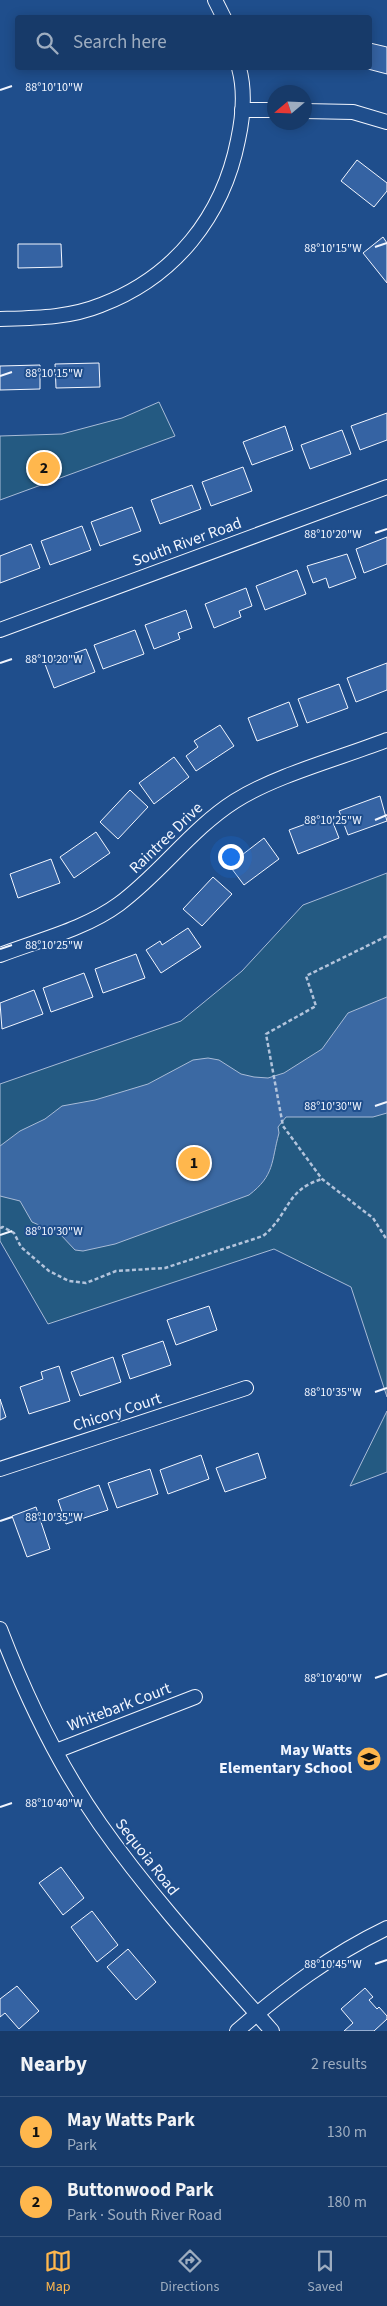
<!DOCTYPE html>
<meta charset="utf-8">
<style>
:root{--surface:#173a69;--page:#20416f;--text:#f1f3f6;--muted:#9eadc0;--line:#36547d;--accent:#ffb74d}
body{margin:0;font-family:"Source Sans 3",sans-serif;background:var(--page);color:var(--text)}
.compass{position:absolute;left:267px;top:85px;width:45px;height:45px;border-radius:50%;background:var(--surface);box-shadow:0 2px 12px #0003;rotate:251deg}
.you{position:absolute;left:230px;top:856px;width:18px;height:18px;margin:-12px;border:4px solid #fff;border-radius:50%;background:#1a73e8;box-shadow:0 0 0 8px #1a73e833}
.badge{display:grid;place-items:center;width:32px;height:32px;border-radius:50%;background:var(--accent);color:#111;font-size:16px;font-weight:700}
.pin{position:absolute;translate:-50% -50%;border:2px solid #fff;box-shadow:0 1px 5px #0006}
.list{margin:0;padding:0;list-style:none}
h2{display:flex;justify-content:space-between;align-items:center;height:65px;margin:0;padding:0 20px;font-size:21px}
h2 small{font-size:16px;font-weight:400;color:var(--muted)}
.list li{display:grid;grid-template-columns:32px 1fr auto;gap:15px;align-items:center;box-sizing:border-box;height:70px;padding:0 20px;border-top:1px solid var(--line)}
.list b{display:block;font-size:19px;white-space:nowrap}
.list p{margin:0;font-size:16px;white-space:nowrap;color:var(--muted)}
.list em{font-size:16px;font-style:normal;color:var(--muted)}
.icon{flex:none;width:28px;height:28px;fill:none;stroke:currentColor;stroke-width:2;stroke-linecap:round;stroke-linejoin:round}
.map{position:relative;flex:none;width:387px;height:2031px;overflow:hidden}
.search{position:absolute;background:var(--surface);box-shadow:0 2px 12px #0003;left:15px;right:15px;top:15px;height:55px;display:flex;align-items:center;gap:12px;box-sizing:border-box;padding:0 18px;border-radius:5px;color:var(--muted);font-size:19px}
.sheet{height:205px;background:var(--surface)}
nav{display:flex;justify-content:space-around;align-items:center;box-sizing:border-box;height:70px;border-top:1px solid var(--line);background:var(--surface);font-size:14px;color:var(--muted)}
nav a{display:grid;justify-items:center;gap:2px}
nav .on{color:var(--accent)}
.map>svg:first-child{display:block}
.green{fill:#245a82;stroke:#a8bbd7}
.water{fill:#3b69a3;stroke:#a8bbd7}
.building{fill:#3563a3;stroke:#f2f6ff}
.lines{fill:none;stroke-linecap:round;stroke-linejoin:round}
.minor-casing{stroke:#f2f6ff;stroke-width:16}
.path{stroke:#b3c4dc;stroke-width:2.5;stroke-dasharray:4 2.5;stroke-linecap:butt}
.minor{stroke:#1f4e8c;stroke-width:14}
.ticks{fill:none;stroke:#f2f6ff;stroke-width:2}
.labels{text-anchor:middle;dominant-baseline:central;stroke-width:4;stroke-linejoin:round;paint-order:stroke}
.street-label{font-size:16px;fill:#f2f6ff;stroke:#1f4e8c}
.poi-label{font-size:16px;font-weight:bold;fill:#f2f6ff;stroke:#1f4e8c;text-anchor:end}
.ticks-label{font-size:12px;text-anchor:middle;fill:#f2f6ff;stroke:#1f4e8c;stroke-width:4;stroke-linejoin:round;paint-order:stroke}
</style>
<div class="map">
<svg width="387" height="2031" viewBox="0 0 387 2031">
<rect width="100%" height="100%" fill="#1f4e8c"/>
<g class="green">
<polygon points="159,402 175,436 0,500 0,436 62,434 122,418"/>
<polygon points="387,873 387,1397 351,1287 274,1249 48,1324 0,1241 0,1084 181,1021 242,971 303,905"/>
<polygon points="387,1411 387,1472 350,1486"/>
</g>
<path class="water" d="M 387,997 L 387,1113 L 373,1117 L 286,1117 L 278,1127 L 279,1133 C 271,1162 275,1175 249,1195 L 115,1244 L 83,1251 L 75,1250 L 60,1234 L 32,1222 L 20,1201 L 0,1196 L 0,1146 L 20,1131 L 45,1119 L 62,1106 L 95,1100 L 148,1084 L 193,1060 L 208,1058 L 219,1060 L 241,1074 L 254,1077 L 268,1078 L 284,1073 L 322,1049 L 348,1013 Z"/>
<g class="building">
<polygon points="370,43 387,47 387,74 364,68 370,68"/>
<polygon points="357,160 387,183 387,191 374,207 341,181"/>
<polygon points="383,237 387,243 387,283 363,253"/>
<polygon points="18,244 61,244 62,267 18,268"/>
<polygon points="99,363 100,387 56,388 55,364"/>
<polygon points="40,365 40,389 0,390 0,366"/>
<polygon points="387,413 387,440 360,450 351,426"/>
<polygon points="285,426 293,450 252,465 243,442"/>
<polygon points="342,430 351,454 310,469 301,445"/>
<polygon points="243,467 252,491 211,506 202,482"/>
<polygon points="192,485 201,509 160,524 151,500"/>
<polygon points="132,507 141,531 100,546 91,522"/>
<polygon points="82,526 91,550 50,565 41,541"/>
<polygon points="387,537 387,564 364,573 356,549"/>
<polygon points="31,544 40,568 0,583 0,556"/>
<polygon points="347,554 356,578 329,588 326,578 313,583 307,566"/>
<polygon points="297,570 306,594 265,610 256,586"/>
<polygon points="246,588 252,606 239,611 241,617 214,628 205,604"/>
<polygon points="186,610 192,628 178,633 180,639 154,649 145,625"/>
<polygon points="135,630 144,654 103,669 94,645"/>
<polygon points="86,649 95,672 54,688 45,664"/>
<polygon points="387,663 387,690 356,702 347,678"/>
<polygon points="339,684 348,708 307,723 298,699"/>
<polygon points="289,702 298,726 257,741 248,718"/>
<polygon points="220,725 234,746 196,771 186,756 198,747 194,741"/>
<polygon points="174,757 189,777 154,804 139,783"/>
<polygon points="130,790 148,807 118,839 100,822"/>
<polygon points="380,796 387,821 348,835 339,811"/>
<polygon points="330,815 339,838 298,854 289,830"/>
<polygon points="96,832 110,853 74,878 60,857"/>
<polygon points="264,838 279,859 244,885 229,865"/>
<polygon points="51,859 60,883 18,898 10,874"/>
<polygon points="213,877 232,894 202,926 183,909"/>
<polygon points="188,928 201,947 161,973 146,950 160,941 162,945"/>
<polygon points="136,954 145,978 103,993 95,969"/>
<polygon points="84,973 93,997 51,1012 43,988"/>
<polygon points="34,990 43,1014 2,1029 0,1003"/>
<polygon points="209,1306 217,1330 176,1345 167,1320"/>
<polygon points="163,1341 171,1365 130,1379 122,1355"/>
<polygon points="113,1357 121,1382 80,1396 71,1372"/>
<polygon points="59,1366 70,1401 29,1414 20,1387 43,1379 41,1372"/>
<polygon points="0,1399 6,1417 0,1420"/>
<polygon points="258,1453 266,1478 225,1492 216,1468"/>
<polygon points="201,1455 209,1479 168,1494 160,1470"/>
<polygon points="150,1469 158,1494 117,1508 108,1483"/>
<polygon points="99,1485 108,1510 66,1524 58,1500"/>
<polygon points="36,1507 50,1549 27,1557 12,1516"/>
<polygon points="61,1867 84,1898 63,1915 39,1883"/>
<polygon points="92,1911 118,1945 97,1962 71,1927"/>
<polygon points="128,1949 156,1982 136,2000 107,1967"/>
<polygon points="17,1986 39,2011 19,2029 5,2013 0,2017 0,1999"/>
<polygon points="365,1988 373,1997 369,2000 377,2009 379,2007 387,2016 387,2019 374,2031 344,2031 353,2023 341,2009"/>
</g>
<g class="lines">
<defs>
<g id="minor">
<polyline points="215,0 224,18"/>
<polyline points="242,110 274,110"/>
<polyline points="304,111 353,112 387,122"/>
<path d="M 0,319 C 35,318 69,318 101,305 C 175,277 223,216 238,140 C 243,117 245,90 239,68"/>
<polyline points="0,630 387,487"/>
<path d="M 0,955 C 39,940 85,929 119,904 C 161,873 191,829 235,801 C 276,775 341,758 387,740"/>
<polyline points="0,1469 246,1388"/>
<path d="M 0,1629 C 26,1697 58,1764 100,1824 C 152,1898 213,1964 272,2031"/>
<polyline points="56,1751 195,1697"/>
<path d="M 237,2031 C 284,1990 331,1955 387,1928"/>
</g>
</defs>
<use href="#minor" class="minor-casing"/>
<g class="path">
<polyline points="387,936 306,976 316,1006 266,1034 283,1126 322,1179 373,1218 387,1240"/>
<path d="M 0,1228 L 3,1227 L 14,1233 L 21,1247 L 49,1271 L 69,1281 L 86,1283 L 116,1271 L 165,1268 L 263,1236 C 290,1214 285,1190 322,1179"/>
</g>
<use href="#minor" class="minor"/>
</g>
<path class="ticks" d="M 0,90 L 12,86M 375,247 L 387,243M 0,376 L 12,372M 375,533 L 387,529M 0,663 L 12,659M 375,820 L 387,815M 0,949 L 12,945M 375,1106 L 387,1102M 0,1235 L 12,1231M 375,1392 L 387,1388M 0,1521 L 12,1517M 375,1678 L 387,1674M 0,1807 L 12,1803M 375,1964 L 387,1960"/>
<defs>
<symbol id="school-disc" viewBox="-11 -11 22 22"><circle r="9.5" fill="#ffb74d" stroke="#1f4e8c"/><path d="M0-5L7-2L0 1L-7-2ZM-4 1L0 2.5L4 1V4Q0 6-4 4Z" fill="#111"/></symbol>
</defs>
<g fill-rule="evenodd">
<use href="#school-disc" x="355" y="1745" width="28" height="28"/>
</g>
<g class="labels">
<g class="street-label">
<text transform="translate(187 542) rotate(-20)">South River Road</text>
<text transform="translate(166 838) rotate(-44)">Raintree Drive</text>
<text transform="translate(117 1412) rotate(-18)">Chicory Court</text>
<text transform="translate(119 1707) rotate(-21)">Whitebark Court</text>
<text transform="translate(147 1857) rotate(52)">Sequoia Road</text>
</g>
<g class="poi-label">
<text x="352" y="1750">May Watts<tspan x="352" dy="18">Elementary School</tspan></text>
</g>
</g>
<g class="ticks-label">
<text x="54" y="91">88°10'10"W</text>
<text x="333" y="252">88°10'15"W</text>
<text x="54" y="377">88°10'15"W</text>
<text x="333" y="538">88°10'20"W</text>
<text x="54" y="663">88°10'20"W</text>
<text x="333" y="824">88°10'25"W</text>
<text x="54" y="949">88°10'25"W</text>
<text x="333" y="1110">88°10'30"W</text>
<text x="54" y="1235">88°10'30"W</text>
<text x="333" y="1396">88°10'35"W</text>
<text x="54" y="1521">88°10'35"W</text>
<text x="333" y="1682">88°10'40"W</text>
<text x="54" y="1807">88°10'40"W</text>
<text x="333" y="1968">88°10'45"W</text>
</g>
</svg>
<svg class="compass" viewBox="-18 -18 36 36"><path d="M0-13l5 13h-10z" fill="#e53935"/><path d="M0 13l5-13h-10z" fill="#9eadc0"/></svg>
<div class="you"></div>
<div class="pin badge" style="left:194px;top:1163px">1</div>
<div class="pin badge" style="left:44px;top:468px">2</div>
<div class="search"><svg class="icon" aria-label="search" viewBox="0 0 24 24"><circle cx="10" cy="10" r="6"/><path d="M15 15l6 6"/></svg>Search here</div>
</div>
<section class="sheet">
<h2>Nearby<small>2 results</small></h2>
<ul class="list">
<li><span class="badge">1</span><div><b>May Watts Park</b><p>Park</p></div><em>130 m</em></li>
<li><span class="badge">2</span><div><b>Buttonwood Park</b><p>Park · South River Road</p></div><em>180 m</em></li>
</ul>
</section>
<nav>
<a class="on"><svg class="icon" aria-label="map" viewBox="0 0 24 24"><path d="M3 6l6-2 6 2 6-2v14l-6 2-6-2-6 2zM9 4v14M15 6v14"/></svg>Map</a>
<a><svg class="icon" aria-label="directions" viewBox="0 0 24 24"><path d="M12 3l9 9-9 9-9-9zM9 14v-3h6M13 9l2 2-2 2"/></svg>Directions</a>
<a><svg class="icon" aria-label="saved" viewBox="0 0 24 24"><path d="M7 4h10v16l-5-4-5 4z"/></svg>Saved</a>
</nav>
